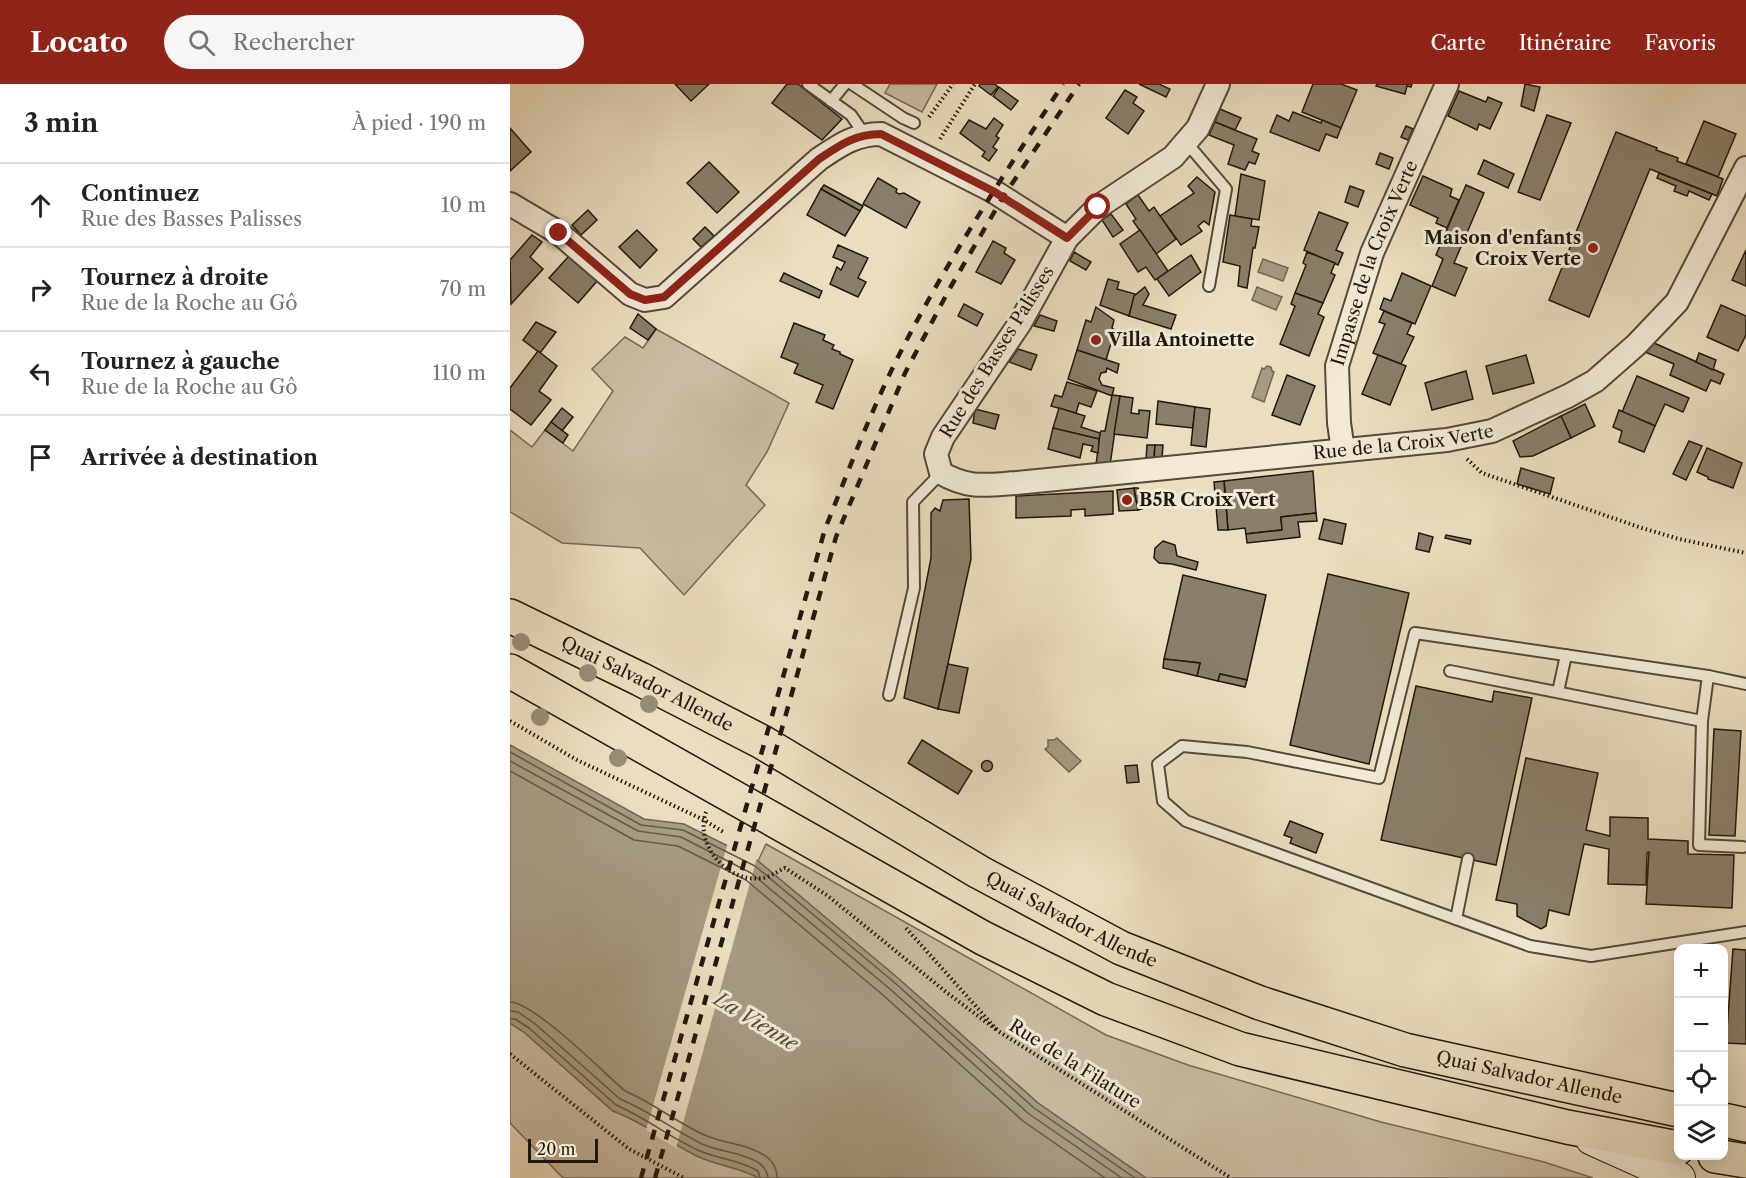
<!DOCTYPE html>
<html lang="fr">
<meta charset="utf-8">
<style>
:root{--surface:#fff;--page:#f6f6f6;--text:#222;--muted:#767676;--line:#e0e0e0;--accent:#8f2418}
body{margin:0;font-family:"Libre Caslon Text",serif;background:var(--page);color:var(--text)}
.controls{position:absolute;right:18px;bottom:18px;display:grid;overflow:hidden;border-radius:12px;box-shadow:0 6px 24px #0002}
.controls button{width:54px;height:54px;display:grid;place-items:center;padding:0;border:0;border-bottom:2px solid var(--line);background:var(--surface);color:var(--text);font:30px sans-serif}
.scale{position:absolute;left:18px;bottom:15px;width:70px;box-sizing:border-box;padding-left:6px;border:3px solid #21180d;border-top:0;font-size:16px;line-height:21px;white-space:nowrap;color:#21180d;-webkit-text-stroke:4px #f2ead6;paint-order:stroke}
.stop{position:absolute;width:18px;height:18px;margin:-14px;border:4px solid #8f2418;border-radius:50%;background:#fff}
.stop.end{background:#8f2418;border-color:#fff;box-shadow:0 2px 6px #0008}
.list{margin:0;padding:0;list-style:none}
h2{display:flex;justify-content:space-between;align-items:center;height:78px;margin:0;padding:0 24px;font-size:26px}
h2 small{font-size:20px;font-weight:400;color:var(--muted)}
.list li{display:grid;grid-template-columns:39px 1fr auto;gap:18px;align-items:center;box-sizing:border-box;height:84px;padding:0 24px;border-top:2px solid var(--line)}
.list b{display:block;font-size:22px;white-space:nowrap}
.list p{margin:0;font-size:20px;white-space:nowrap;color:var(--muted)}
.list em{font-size:20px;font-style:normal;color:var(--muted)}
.icon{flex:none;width:33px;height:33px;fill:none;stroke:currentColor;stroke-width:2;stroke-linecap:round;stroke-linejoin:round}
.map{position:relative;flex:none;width:1236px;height:1094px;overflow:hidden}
header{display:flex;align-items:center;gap:36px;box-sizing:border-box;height:84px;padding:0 30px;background:var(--accent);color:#fff}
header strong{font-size:28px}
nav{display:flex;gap:33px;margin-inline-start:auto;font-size:21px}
.search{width:420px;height:54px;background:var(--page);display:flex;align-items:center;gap:15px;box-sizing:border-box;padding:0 21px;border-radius:33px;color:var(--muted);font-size:22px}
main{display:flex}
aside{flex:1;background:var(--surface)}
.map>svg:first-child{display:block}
.green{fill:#c9bca2;stroke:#756a58;stroke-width:1.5}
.water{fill:#a69b83;stroke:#716754;stroke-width:1.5}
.pier{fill:#ebdec0}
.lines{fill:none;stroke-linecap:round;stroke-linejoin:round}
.shore{stroke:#645a48;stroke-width:1.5}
.building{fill:#8a7f6a;stroke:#21180d;stroke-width:1.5}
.lane-casing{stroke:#544a3a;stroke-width:14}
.street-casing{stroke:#544a3a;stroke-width:26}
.secondary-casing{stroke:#21180d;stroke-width:34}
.primary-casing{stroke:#21180d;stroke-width:36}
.path{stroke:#21180d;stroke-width:4;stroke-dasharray:1.5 3;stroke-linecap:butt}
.lane{stroke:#f2ead6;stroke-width:10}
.street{stroke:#f2ead6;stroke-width:22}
.secondary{stroke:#f2ead6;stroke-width:32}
.primary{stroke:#ebdec0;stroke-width:33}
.rail{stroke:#21180d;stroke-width:4.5;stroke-dasharray:10 10;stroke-linecap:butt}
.tree{fill:#978c76}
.route{stroke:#8f2418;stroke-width:8}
.poi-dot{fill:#8f2418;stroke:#f2ead6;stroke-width:2}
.labels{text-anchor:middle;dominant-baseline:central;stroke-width:6;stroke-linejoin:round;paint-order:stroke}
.poi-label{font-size:18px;font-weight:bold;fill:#21180d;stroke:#f2ead6;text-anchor:start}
.street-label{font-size:18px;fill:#21180d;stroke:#f2ead6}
.water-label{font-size:20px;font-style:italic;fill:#564c3c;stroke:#f2ead6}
</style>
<header>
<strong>Locato</strong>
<div class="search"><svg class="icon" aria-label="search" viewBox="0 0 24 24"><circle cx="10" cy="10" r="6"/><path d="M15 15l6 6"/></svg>Rechercher</div>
<nav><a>Carte</a><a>Itinéraire</a><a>Favoris</a></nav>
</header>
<main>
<aside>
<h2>3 min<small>À pied · 190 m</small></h2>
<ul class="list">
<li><svg class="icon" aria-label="ahead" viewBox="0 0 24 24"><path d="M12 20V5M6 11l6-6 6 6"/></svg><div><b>Continuez</b><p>Rue des Basses Palisses</p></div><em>10 m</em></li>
<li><svg class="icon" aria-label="right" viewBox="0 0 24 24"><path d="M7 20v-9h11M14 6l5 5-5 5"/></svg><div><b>Tournez à droite</b><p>Rue de la Roche au Gô</p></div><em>70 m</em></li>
<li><svg class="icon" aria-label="left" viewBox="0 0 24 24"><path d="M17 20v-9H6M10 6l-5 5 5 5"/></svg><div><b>Tournez à gauche</b><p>Rue de la Roche au Gô</p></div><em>110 m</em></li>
<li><svg class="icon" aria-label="arrive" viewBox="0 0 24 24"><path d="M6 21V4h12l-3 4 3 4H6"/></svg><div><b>Arrivée à destination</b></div></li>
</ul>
</aside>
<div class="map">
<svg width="1236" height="1094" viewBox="0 0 1236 1094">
<rect width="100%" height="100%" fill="#ebdec0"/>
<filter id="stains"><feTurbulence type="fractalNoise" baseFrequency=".00333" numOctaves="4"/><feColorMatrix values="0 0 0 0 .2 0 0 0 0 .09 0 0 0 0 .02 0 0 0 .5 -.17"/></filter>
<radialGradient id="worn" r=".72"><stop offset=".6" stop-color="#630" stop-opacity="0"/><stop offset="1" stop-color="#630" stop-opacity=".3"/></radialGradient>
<g class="green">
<polygon points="380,0 427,0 412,28 375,9"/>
<polygon points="146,245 279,319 257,368 236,401 255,421 174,511 130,464 52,459 0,428 0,346 22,363 35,346 63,367 103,307 82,285 115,253 133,264"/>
<polygon points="256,760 596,951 678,981 871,1038 1034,1078 1083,1094 636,1094 528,1019 389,895 248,777"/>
<path d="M 0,939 L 15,949 L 103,1027 C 133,1038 158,1058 187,1072 C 207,1081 229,1083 249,1094 L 53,1094 L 0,1039 Z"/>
</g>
<g class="water">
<polygon points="753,175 778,184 773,197 748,188"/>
<polygon points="747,203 772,213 766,226 742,216"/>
<polygon points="757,282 761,283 762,287 764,288 754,318 742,313 752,284 754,285"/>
<polygon points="547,654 571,677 559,688 535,665 538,663 538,656 544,656"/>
<path d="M 0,661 L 134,735 L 174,740 L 248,777 L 389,895 L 528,1019 L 636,1094 L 249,1094 C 229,1083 207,1082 187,1072 C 158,1058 133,1038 103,1027 L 15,949 L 0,939 Z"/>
</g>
<polygon class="pier" points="218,758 247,774 166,1064 136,1046"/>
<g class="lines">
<g class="shore">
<polyline points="0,668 131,741 173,746 245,782 385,899 524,1024 625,1094"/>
<polyline points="0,677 128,747 171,753 241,789 380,905 519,1030 612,1094"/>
<polyline points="0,687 124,756 168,762 236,796 374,912 513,1037 595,1094"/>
<path d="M 0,918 C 25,919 93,988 115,1007 C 144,1019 168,1040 197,1052 C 216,1060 240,1060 258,1074 C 264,1079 267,1086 267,1094"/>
<path d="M 0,927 L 8,928 L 24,939 L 110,1015 C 139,1027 164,1046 192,1060 C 210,1068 232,1068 249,1079 C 255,1083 257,1087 258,1094"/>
<path d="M 0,935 L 5,935 L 19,944 L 106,1021 C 136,1034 161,1054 190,1067 C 209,1075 230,1076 248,1087 L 250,1094"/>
</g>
</g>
<g class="building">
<polygon points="165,0 199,0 181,17"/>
<polygon points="277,0 288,0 332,35 312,56 262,19"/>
<polygon points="470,0 485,0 488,3 481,11 469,2"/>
<polygon points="629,0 649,0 660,5 656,13"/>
<polygon points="803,0 831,0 847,6 831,44 792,28"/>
<polygon points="867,0 902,0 901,3 897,2 895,10 866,2"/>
<polygon points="1015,0 1030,3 1024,27 1011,22"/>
<polygon points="489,3 508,17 501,26 483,12"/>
<polygon points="615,6 627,13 623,19 634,27 618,50 596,34"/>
<polygon points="949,7 976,18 978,13 992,19 980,45 969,40 967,46 938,32"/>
<polygon points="710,25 731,34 725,46 705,38"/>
<polygon points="783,28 811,39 812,36 831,44 827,54 816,50 809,67 760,48 767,31 779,37"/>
<polygon points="1037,31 1061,39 1030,116 1008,108"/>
<polygon points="484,34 493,41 486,52 489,54 483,63 487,66 479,77 472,72 475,68 450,49 459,36 476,45"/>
<polygon points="1194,37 1226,50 1208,93 1176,80"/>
<polygon points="705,38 747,55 742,67 749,70 745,80 739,78 735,86 718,80 724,61 699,51"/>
<polygon points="896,42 903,45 898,56 891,53"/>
<polygon points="0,44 21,68 0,87"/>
<polygon points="1106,48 1147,64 1146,66 1168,74 1167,77 1213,95 1207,112 1140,85 1079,233 1039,216"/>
<polygon points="870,69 883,74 879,85 866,80"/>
<polygon points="974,76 1004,90 998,104 968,90"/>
<polygon points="199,78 229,108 207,129 177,99"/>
<polygon points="1149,89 1202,110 1199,116 1179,107 1177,112 1164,107 1166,102 1147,94"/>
<polygon points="731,90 755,97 749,136 725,132"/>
<polygon points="913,92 942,105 940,112 949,116 937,144 926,139 928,134 900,121"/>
<polygon points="687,93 705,108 699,141 694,137 688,142 692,147 671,161 650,132 684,109 678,102"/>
<polygon points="368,94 387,105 386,108 389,110 394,109 410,118 396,144 353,120"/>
<polygon points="314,101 353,122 350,127 311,105"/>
<polygon points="956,101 974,109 944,179 957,184 945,212 922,202 933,175 926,171"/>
<polygon points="840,102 854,107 848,123 835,118"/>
<polygon points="311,105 350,127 335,152 297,131"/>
<polygon points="628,111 639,127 644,123 666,155 646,170 623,137 626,135 616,120"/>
<polygon points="78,126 87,136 71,151 62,141"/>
<polygon points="809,128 838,139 826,166 833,169 828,181 794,166"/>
<polygon points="601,130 613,146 603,153 592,136"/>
<polygon points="720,131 742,135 741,142 749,143 745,164 743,164 737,204 728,202 730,182 713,178"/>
<polygon points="195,143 204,152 191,163 183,155"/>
<polygon points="127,146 147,166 130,184 109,163"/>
<polygon points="630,146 658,187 645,196 636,183 628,188 610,160"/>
<polygon points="22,151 32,158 20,173 33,185 1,220 0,176"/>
<polygon points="483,157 496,164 494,169 505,176 491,200 466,188"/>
<polygon points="328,161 358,174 348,194 356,198 348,213 320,200 327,183 331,186 335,178 323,173"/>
<polygon points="1236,166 1236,202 1222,196"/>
<polygon points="564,168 581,178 576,186 560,177"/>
<polygon points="797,168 825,179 821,189 825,191 813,219 785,209 796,181 793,179"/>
<polygon points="681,171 691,188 659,212 647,195"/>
<polygon points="59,172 88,196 68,219 39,194"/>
<polygon points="274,189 312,207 309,214 270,197"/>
<polygon points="892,189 921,202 905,240 870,225 874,214 881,217"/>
<polygon points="598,195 609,198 607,205 625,210 619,232 590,221"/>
<polygon points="635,203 639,210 633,221 666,231 661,245 619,232 624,212"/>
<polygon points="785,209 813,219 808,230 814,233 799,272 770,260 785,222 781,220"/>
<polygon points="454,220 473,230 467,242 448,232"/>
<polygon points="1211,221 1236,232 1236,251 1228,267 1197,253"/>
<polygon points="586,223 604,236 602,244 605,246 596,276 567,266 576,236 581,238"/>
<polygon points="874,227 902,239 897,250 904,253 891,280 863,269 875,240 869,238"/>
<polygon points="128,230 146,245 138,256 120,244"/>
<polygon points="530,231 547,237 544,247 524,242"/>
<polygon points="26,238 46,248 30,269 13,256"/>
<polygon points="284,239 315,251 313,256 324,261 322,265 330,268 330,270 343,276 323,325 306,318 313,301 284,289 288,280 271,273"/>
<polygon points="1144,259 1214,290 1210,300 1201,296 1196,307 1160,291 1164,280 1135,268"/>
<polygon points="508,265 527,271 521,286 499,278"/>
<polygon points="567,266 609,280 607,289 597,284 596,288 591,289 589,295 592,301 604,304 602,312 558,295"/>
<polygon points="28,267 47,282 29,307 41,316 21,341 0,325 0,304"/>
<polygon points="1189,269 1206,276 1203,286 1186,278"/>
<polygon points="868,271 896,282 880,321 852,310"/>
<polygon points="1016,271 1024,299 983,310 976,282"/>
<polygon points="956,287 963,315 922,326 915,299"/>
<polygon points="777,291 805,302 790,341 762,331"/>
<polygon points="1127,292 1179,314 1173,328 1155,320 1145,342 1112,328"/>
<polygon points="557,298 587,307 581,323 569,319 566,329 541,322 545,311 552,313"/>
<polygon points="602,311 610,312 600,381 586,381 590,349 591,347 595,347"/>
<polygon points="610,312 623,314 621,329 629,330 629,326 640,327 637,354 604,350"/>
<polygon points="648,317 685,323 683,344 646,340"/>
<polygon points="1075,320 1085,342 1061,354 1051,332"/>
<polygon points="685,323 700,325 696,363 681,361"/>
<polygon points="52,324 63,333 52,347 41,338"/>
<polygon points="549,324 575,332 571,343 590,349 589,355 543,344"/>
<polygon points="465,325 489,331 485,345 463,339"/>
<polygon points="1109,326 1145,342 1134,368 1109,358 1112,347 1103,343"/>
<polygon points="1051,332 1061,354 1023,372 1010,373 1003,357"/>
<polygon points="41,338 58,351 53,359 35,346"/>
<polygon points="543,344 589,355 588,369 581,367 583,362 573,360 570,374 538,365"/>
<polygon points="1179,357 1192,362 1176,396 1163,390"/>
<polygon points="637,361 645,361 644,375 636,376"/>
<polygon points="645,361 653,361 652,374 644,375"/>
<polygon points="1197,364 1232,379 1223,404 1198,395 1198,393 1187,388"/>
<polygon points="1011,384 1044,394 1040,410 1007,400"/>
<polygon points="803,387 806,429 771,433 772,446 736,450 735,444 718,446 714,397"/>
<polygon points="714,397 718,446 708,446 704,398"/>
<polygon points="624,404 628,426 609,427 607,406"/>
<polygon points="624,404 628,404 638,423 628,426"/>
<polygon points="603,407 603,430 575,432 575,425 561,426 561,432 506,434 506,412"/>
<polygon points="459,415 461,475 428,625 394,614 421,474 421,429 425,424 430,427 433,416"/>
<polygon points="806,429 807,437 788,438 790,453 737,459 736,450 772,446 771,433"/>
<polygon points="814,435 836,440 832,460 809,455"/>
<polygon points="909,449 923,453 919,468 906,465"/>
<polygon points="936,451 961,456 960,460 935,454"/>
<polygon points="653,457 665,461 667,472 688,478 686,486 662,480 649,479 644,474 645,464"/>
<polygon points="818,490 899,509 859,680 780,661"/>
<polygon points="673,491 756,511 737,596 710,590 708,597 687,592 690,579 654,575"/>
<polygon points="654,575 690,579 687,592 653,584"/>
<polygon points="438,580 458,584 449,629 428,625"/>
<polygon points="710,590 737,596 735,603 708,597"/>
<polygon points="906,602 982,618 984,607 1022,614 986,781 871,756"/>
<polygon points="1204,645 1231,647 1225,752 1199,751"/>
<polygon points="412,656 462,687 448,710 398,679"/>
<polygon points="1016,674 1088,689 1076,746 1100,752 1100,733 1138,734 1138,755 1178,757 1178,770 1224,771 1222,824 1136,820 1139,768 1137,769 1136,801 1098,800 1099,765 1074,760 1059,831 1039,826 1036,842 1031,845 1007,832 1007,820 986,816"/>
<circle cx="477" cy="682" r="5.5"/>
<polygon points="627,681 629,698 617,699 615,682"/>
<polygon points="780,737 813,750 806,769 780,759 782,754 774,751"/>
<polygon points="1223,865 1236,866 1236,960 1216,959"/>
</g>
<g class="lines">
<defs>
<g id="lane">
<polyline points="298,0 341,31 354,50"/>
<polyline points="342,0 393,34 404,39"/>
<polyline points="321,17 335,0"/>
<polyline points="676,58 716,105 699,202"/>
<polyline points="940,587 1192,637"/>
<polyline points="1198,592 1192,637 1189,761 1233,763"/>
<polyline points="1236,600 1198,592 905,549 869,694 737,668 672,662 648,680 653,717 676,737 1020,862 1081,872 1236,848"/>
<polyline points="1048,608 1056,571"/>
<polyline points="379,611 404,504 403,418 431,389"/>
<polyline points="946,835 958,775"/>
</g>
<g id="street">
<path id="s1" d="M 708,0 L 688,44 L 663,73 L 588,123 L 557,154 L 510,239 L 433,353 L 426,370 L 431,389 C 459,405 475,401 506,399 L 937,356 L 982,347 L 1058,312 L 1085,297 L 1126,261 L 1167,218 L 1236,84"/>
<path d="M 0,120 L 49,149 L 120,210 L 135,216 L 154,213 L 309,75 C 330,61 345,50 371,50 L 483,107 L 557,154"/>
<path id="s2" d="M 833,366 L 829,339 L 827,282 L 862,169 L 937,0"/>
</g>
<polyline id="secondary" points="1082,1055 1169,1094"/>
<g id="primary">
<path id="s3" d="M 0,532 L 130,595 L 252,658 L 469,788 L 611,864 L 750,919 L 895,966 L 1168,1026"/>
<polyline points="0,587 473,854 596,915 730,965 1057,1043 1168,1064"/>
<polyline points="1214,1036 1236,1041"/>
<polyline points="1205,1072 1236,1077"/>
</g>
</defs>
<use href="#lane" class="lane-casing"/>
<use href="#street" class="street-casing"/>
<use href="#secondary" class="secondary-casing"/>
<use href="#primary" class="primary-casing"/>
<g class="path">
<polyline points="419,33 443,0"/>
<polyline points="430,55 465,0"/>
<polyline points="957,375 972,389 1132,444 1169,455 1236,469"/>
<polyline points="0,637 67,676 194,736 215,749"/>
<path d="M 196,728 C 184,761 218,800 253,794 C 260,793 268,787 275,784 L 318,812 L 436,908 L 488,947"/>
<polyline points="396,844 488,947 721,1094"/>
<polyline points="0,970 119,1065 174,1094"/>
</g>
<use href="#lane" class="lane"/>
<use href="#street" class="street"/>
<use href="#secondary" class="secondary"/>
<use href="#primary" class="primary"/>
<g class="rail">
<path d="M 131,1094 L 315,445 C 338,388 360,329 388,273 C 436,178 495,89 553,0"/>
<polyline points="145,1094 326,453 395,289 440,204 493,113 569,0"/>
</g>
</g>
<g class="tree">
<circle cx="11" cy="558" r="9"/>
<circle cx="78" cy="589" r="9"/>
<circle cx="139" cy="620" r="9"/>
<circle cx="30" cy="633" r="9"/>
<circle cx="108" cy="674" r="9"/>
</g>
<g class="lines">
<path class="route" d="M 49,149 L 120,210 L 135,216 L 154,213 L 309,75 C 330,61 345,50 371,50 L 483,107 L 557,154 L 588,123"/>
</g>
<g class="poi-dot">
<circle cx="1083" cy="164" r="6"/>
<circle cx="586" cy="256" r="6"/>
<circle cx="617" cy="416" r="6"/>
</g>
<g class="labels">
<g class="poi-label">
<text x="1071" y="154" text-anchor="end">Maison d'enfants<tspan x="1071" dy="21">Croix Verte</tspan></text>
<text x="598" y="256">Villa Antoinette</text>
<text x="629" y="416">B5R Croix Vert</text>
</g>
<g class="street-label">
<text stroke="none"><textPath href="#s2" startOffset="194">Impasse de la Croix Verte</textPath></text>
<text transform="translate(487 268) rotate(-58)">Rue des Basses Palisses</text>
<text stroke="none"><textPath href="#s1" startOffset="960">Rue de la Croix Verte</textPath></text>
<text stroke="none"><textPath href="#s3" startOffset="153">Quai Salvador Allende</textPath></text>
<text stroke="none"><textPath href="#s3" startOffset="639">Quai Salvador Allende</textPath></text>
<text transform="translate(565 980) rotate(32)">Rue de la Filature</text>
<text stroke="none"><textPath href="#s3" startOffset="1125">Quai Salvador Allende</textPath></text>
</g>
<g class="water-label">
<text transform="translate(246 937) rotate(31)">La Vienne</text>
</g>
</g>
<rect width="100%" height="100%" filter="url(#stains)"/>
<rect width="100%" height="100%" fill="url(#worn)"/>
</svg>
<div class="controls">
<button>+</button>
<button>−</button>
<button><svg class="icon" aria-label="locate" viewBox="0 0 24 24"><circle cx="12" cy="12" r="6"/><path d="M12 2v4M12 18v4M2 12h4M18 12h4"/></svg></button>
<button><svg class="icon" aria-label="layers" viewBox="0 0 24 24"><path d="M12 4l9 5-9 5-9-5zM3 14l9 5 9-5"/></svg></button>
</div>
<div class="scale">20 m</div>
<div class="stop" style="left:588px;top:123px"></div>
<div class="stop end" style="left:49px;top:149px"></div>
</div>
</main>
